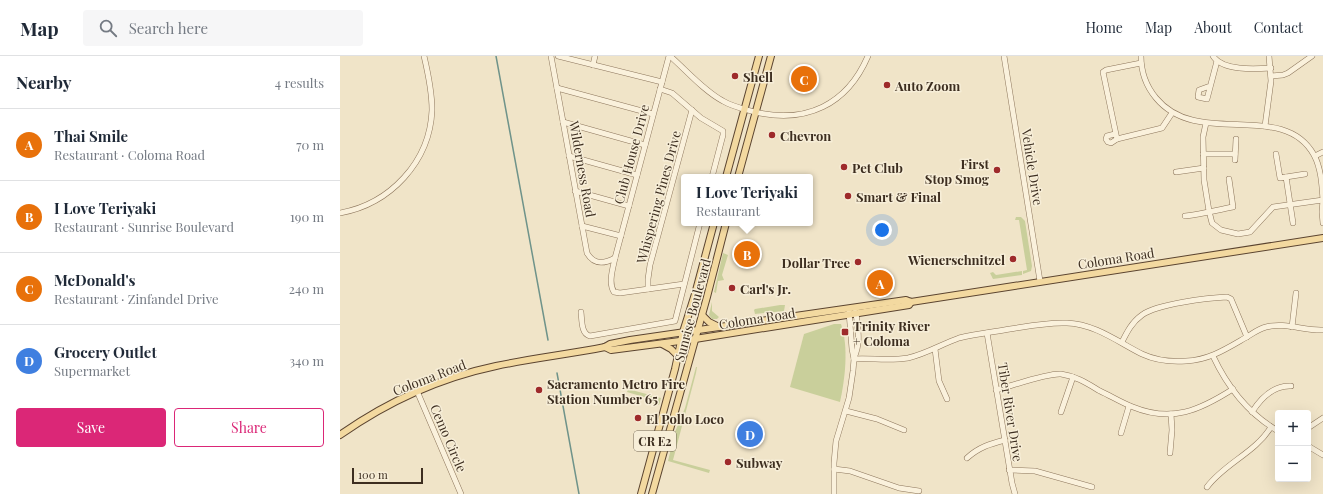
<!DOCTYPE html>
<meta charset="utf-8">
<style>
:root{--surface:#fff;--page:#f6f6f7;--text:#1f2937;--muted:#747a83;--line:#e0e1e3;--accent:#db2777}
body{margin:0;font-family:"Playfair Display",serif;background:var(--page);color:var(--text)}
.controls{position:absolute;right:12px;bottom:12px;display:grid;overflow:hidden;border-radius:4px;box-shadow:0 4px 16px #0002}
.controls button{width:36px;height:36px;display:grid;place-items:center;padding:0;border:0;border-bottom:1px solid var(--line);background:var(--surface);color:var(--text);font:20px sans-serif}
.scale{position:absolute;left:12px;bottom:10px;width:71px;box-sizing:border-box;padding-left:4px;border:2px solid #3d2e20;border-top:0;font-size:11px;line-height:14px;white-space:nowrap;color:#3d2e20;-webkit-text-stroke:3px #f7eed8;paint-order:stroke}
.you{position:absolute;left:542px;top:174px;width:14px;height:14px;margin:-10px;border:3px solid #fff;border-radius:50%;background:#1a73e8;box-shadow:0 0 0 6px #1a73e833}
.badge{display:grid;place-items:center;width:26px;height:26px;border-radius:50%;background:var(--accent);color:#fff;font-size:13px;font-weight:700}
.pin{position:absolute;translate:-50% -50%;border:2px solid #fff;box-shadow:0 1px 4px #0006}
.popup{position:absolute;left:341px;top:118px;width:132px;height:52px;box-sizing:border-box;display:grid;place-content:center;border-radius:4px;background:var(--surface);filter:drop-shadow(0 1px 3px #0005);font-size:13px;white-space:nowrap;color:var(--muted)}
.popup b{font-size:15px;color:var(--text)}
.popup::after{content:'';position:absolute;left:50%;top:100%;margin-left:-8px;border:8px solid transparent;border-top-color:var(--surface)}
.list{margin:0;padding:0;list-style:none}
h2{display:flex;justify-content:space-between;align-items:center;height:52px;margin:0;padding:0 16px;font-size:17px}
h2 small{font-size:13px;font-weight:400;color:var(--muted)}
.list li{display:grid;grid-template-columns:26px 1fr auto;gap:12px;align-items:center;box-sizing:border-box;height:72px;padding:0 16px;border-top:1px solid var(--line)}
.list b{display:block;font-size:15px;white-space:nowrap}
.list p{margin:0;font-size:13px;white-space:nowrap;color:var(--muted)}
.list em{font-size:13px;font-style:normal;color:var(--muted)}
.actions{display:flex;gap:8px;padding:12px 16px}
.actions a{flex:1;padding:9px 0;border:1px solid var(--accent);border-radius:4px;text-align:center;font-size:14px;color:var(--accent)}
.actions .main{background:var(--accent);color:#fff}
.icon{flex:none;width:22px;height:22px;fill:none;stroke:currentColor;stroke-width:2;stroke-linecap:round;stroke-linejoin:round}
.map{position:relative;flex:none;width:983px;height:438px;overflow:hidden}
header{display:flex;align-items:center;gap:24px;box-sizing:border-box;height:56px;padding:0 20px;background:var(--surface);border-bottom:1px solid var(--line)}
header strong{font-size:19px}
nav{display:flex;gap:22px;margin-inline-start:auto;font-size:14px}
.search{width:280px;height:36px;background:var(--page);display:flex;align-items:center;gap:10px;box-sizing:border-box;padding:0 14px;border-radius:4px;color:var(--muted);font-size:15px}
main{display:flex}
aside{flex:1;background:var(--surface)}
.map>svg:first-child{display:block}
.green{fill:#c9cf9b}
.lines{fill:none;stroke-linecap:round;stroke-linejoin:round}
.stream{stroke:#6f938a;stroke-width:1.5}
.minor-casing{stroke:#8d765c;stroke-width:6}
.major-casing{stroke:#5b4430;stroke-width:8}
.minor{stroke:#faf1dc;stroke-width:5}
.major{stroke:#f3d9a0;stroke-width:6}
.poi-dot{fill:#9e2a2b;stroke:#f7eed8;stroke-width:1.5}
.labels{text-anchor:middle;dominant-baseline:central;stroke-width:3;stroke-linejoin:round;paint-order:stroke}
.shield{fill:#f7eed8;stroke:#756857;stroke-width:1}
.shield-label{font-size:12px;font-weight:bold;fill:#3d2e20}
.poi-label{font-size:13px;font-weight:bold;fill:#3d2e20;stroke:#f7eed8;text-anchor:start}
.street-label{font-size:13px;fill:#3d2e20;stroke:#f7eed8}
</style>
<header>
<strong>Map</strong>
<div class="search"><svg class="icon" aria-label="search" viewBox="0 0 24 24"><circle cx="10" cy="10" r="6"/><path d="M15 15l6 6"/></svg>Search here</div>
<nav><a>Home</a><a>Map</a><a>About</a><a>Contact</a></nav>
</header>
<main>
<aside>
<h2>Nearby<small>4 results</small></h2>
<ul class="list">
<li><span class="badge" style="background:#e8710a">A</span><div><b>Thai Smile</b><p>Restaurant · Coloma Road</p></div><em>70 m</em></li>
<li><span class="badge" style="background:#e8710a">B</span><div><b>I Love Teriyaki</b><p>Restaurant · Sunrise Boulevard</p></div><em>190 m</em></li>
<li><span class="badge" style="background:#e8710a">C</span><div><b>McDonald's</b><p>Restaurant · Zinfandel Drive</p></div><em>240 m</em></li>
<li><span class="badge" style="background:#3f7fe0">D</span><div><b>Grocery Outlet</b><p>Supermarket</p></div><em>340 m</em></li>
</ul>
<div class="actions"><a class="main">Save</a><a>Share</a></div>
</aside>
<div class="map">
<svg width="983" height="438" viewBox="0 0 983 438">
<rect width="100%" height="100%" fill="#f0e4c8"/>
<g class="green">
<polygon points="676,161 681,161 685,165 692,210 691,215 683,218 683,215 687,214 679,164 675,164"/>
<polygon points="383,197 388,199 382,219 384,224 378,225 376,237 374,236"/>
<polygon points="682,215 682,219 653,223 650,217 653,216 656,219"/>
<polygon points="372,246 372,255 379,261 377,263 372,263 369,259"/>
<polygon points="440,249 445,249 444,255 415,258 414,254 415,253"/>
<path d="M 494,268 L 501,268 C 509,291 505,323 500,346 L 450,331 L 464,278 Z"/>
<polygon points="356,311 357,311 356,317 333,404 370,414 369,417 328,405 335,376 345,352"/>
<polygon points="288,333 321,342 319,349 313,348 314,344 287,336"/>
</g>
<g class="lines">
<g class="stream">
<polyline points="156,0 208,284"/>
<polyline points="217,317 239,438"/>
</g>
<defs>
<g id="minor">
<path d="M 211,0 L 247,197 C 254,209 264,208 275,202"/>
<polyline points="218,0 322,26"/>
<path d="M 329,0 L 275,202 C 273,212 268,227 274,236 L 280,237 L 344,228"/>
<path d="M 330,0 C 346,14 364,35 383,45 C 393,51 404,53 415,56 C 466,68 507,49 528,0"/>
<polyline points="664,0 700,225"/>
<path d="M 801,0 C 801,16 806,30 816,42 C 858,93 943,43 974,99 C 981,112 982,129 983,144 L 933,151 L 910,176 L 898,178 L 881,174 L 872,167 L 869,155 L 864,124 L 863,81 L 866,67"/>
<path d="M 873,0 C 882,15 915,13 931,12"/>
<polyline points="801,7 766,14 763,16 777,83 822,72 832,57"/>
<polyline points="253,9 255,0"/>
<polyline points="931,20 943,19 948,17 972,0"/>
<polyline points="870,30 859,34 858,41 867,43 877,5"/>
<polyline points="217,32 313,58"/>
<polyline points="320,33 332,37 361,62 383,75 383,79 372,121"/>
<polyline points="223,66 305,89"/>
<polyline points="925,70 931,25 929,0"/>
<polyline points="775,78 767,80 766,83 768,86 771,87 777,83"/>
<polyline points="863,98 895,98"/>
<polyline points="936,98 940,122 946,121 953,167"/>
<polyline points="229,100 297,119"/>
<polyline points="975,100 983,96"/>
<polyline points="895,104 896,83"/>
<polyline points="836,116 864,112"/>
<polyline points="946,121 965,118"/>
<polyline points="235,135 289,150"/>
<polyline points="983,144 982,156 983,167"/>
<path d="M 0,157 C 50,148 90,106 92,54 C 92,36 88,17 84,0"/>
<path d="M 845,160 C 862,158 877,154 893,151 L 889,123"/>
<polyline points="242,170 281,180"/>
<polyline points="308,233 308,223 310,209 352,54"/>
<path d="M 241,256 C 242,264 241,278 250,280 L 335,265 L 360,167"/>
<polyline points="952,271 956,237"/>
<polyline points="647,277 672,427 675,438"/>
<path d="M 782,286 C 787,276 792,266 802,259 C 817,248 867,242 887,241 L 891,243 L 907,281"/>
<polyline points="595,293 599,325 607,343"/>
<path d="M 873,300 C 887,330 909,358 938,375"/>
<path d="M 514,302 C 521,286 518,275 516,257 L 515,256"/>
<path d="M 514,303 C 532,302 550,305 568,302 C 586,298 602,288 619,282 C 636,278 653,276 670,273 C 689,270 708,266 727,267 C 755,268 778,286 802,298 C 815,304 832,306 846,305 C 869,304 886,293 905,282 C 912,278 918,273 926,271 C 945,266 964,275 983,274"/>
<path d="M 656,334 C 672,330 706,317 721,318 C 736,320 748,328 760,335 C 771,340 782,347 793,351 C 832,367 860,354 893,333"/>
<polyline points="77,335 121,438"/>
<polyline points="506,355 537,363 564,374"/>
<polyline points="721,356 733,321"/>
<path d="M 912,356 C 921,342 933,329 951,330"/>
<polyline points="968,372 983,362"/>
<polyline points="781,377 789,350"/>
<polyline points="968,390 983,399"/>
<polyline points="830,397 832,374 831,358"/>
<path d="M 627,402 C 639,391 650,388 665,384"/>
<polyline points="494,413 510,415 559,432 579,435"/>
<polyline points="669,414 695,415 752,431"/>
<path d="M 867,431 C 885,407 915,397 931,371"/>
<polyline points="494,438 494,407 496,385 509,342 513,315 514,303 512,293 509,256"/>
</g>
<g id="major">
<polyline points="386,121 419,0"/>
<polyline points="398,121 431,0"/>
<polyline points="362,259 369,266 379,271"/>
<polyline points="322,288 331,293 338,300"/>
<polyline points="265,291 271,294 355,283 569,249 571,246"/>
<path d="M 0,379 C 47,346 99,322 156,310 C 189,303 222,299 255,293 L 265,291 L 270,288 L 290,284 L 566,244 L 571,246 L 983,182"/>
<polyline points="301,438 335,313 343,276 355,238 374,167"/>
<polyline points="312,438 367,241 386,167"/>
</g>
</defs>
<use href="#minor" class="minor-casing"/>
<use href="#major" class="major-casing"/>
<use href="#minor" class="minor"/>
<use href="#major" class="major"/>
</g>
<g class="poi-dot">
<circle cx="395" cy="20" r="4"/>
<circle cx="547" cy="29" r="4"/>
<circle cx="432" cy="79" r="4"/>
<circle cx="504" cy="111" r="4"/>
<circle cx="657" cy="114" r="4"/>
<circle cx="508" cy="140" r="4"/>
<circle cx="673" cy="203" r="4"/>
<circle cx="518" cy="206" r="4"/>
<circle cx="392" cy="232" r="4"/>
<rect x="501" y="272" width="8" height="8" rx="2"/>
<circle cx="199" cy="334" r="4"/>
<circle cx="298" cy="362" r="4"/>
<circle cx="388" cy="406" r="4"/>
</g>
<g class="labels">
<rect class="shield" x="294" y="375" width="42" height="20" rx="3"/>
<g class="shield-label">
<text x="315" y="385">CR E2</text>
</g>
<g class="poi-label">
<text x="403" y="20">Shell</text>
<text x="555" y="29">Auto Zoom</text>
<text x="440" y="79">Chevron</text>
<text x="649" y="107" text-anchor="end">First<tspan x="649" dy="15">Stop Smog</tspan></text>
<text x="512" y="111">Pet Club</text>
<text x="516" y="140">Smart &amp; Final</text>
<text x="665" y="203" text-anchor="end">Wienerschnitzel</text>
<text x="510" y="206" text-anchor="end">Dollar Tree</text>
<text x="400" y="232">Carl's Jr.</text>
<text x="513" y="269">Trinity River<tspan x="513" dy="15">+ Coloma</tspan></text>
<text x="207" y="327">Sacramento Metro Fire<tspan x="207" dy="15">Station Number 65</tspan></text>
<text x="306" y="362">El Pollo Loco</text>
<text x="396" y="406">Subway</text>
</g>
<g class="street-label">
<text transform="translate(291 98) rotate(-75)">Club House Drive</text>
<text transform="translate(693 111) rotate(81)">Vehicle Drive</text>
<text transform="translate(243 113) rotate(80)">Wilderness Road</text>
<text transform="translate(318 141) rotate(-75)">Whispering Pines Drive</text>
<text transform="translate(776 202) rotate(-9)">Coloma Road</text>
<text transform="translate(352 254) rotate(-75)">Sunrise Boulevard</text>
<text transform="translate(417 262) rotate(-9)">Coloma Road</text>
<text transform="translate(89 321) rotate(-21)">Coloma Road</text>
<text transform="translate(671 356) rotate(81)">Tiber River Drive</text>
<text transform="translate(109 382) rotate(67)">Cemo Circle</text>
</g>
</g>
</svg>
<div class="controls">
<button>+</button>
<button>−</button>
</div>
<div class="scale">100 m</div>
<div class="you"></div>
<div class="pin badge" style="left:540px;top:227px;background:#e8710a">A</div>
<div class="pin badge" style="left:407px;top:198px;background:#e8710a">B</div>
<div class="popup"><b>I Love Teriyaki</b>Restaurant</div>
<div class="pin badge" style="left:464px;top:23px;background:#e8710a">C</div>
<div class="pin badge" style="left:410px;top:378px;background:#3f7fe0">D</div>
</div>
</main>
